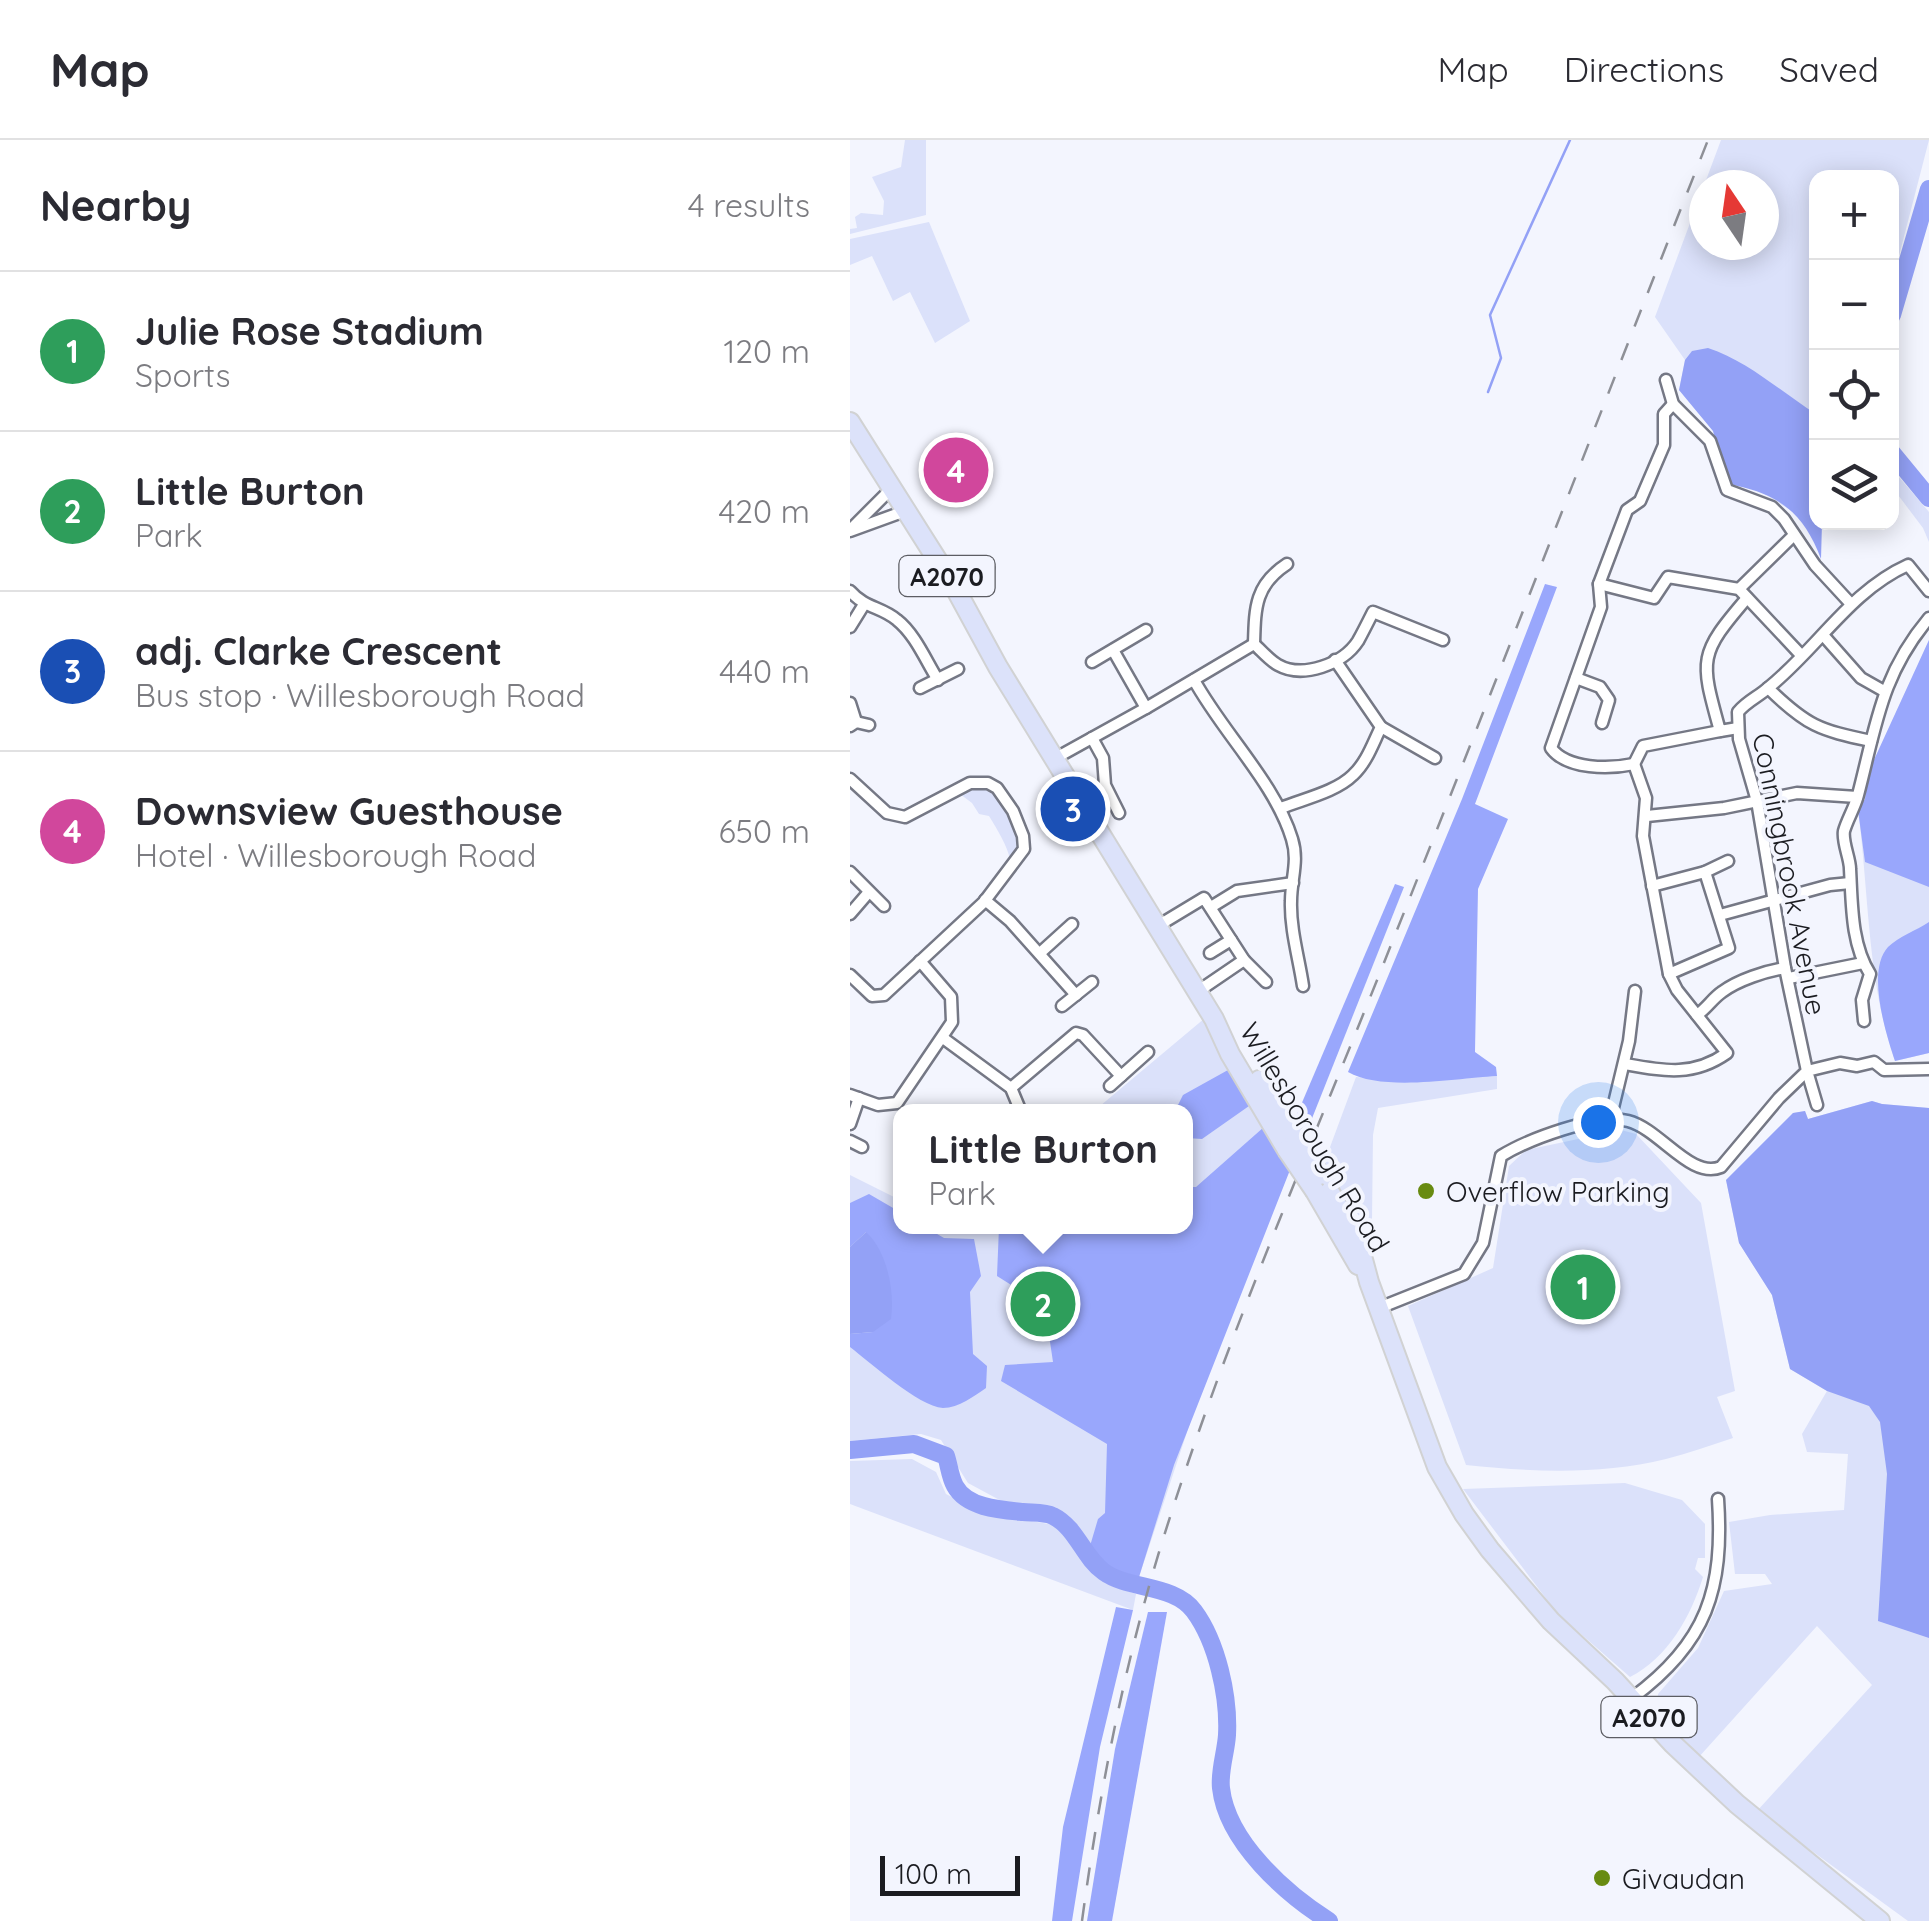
<!DOCTYPE html>
<meta charset="utf-8">
<style>
:root{--surface:#fff;--page:#f2f2f3;--text:#2b2b33;--muted:#7c7c81;--line:#e1e1e2;--accent:#0f766e}
body{margin:0;font-family:Quicksand,sans-serif;background:var(--page);color:var(--text)}
.controls{position:absolute;right:30px;top:30px;display:grid;overflow:hidden;border-radius:20px;box-shadow:0 5px 25px #0003}
.controls button{width:90px;height:90px;display:grid;place-items:center;padding:0;border:0;border-bottom:2px solid var(--line);background:var(--surface);color:var(--text);font:50px sans-serif}
.compass{position:absolute;left:839px;top:30px;width:90px;height:90px;border-radius:50%;background:var(--surface);box-shadow:0 5px 25px #0003;rotate:347deg}
.scale{position:absolute;left:30px;bottom:25px;width:140px;box-sizing:border-box;padding-left:10px;border:5px solid #1b1c21;border-top:0;font-size:28px;line-height:35px;white-space:nowrap;color:#1b1c21;-webkit-text-stroke:8px #f3f5fe;paint-order:stroke}
.you{position:absolute;left:748px;top:982px;width:35px;height:35px;margin:-25px;border:8px solid #fff;border-radius:50%;background:#1a73e8;box-shadow:0 0 0 15px #1a73e833}
.badge{display:grid;place-items:center;width:65px;height:65px;border-radius:50%;background:var(--accent);color:#fff;font-size:32px;font-weight:700}
.pin{position:absolute;translate:-50% -50%;border:5px solid #fff;box-shadow:0 2px 10px #0006}
.popup{position:absolute;left:43px;top:964px;width:300px;height:130px;box-sizing:border-box;display:grid;place-content:center;border-radius:20px;background:var(--surface);filter:drop-shadow(0 2px 8px #0005);font-size:32px;white-space:nowrap;color:var(--muted)}
.popup b{font-size:38px;color:var(--text)}
.popup::after{content:'';position:absolute;left:50%;top:100%;margin-left:-20px;border:20px solid transparent;border-top-color:var(--surface)}
.list{margin:0;padding:0;list-style:none}
h2{display:flex;justify-content:space-between;align-items:center;height:130px;margin:0;padding:0 40px;font-size:42px}
h2 small{font-size:32px;font-weight:400;color:var(--muted)}
.list li{display:grid;grid-template-columns:65px 1fr auto;gap:30px;align-items:center;box-sizing:border-box;height:160px;padding:0 40px;border-top:2px solid var(--line)}
.list b{display:block;font-size:38px;white-space:nowrap}
.list p{margin:0;font-size:32px;white-space:nowrap;color:var(--muted)}
.list em{font-size:32px;font-style:normal;color:var(--muted)}
.icon{flex:none;width:55px;height:55px;fill:none;stroke:currentColor;stroke-width:2;stroke-linecap:round;stroke-linejoin:round}
.map{position:relative;flex:none;width:1079px;height:1781px;overflow:hidden}
header{display:flex;align-items:center;gap:60px;box-sizing:border-box;height:140px;padding:0 50px;background:var(--surface);border-bottom:2px solid var(--line)}
header strong{font-size:48px}
nav{display:flex;gap:55px;margin-inline-start:auto;font-size:35px}
main{display:flex}
aside{flex:1;background:var(--surface)}
.map>svg:first-child{display:block}
.green{fill:#dbe1fa;fill-rule:evenodd}
.forest{fill:#99a7fc}
.water{fill:#93a1f6}
.lines{fill:none;stroke-linecap:round;stroke-linejoin:round}
.stream{stroke:#93a1f6;stroke-width:2.5}
.river{stroke:#93a1f6;stroke-width:18}
.minor-casing{stroke:#757885;stroke-width:15}
.primary-casing{stroke:#d1d2d3;stroke-width:22}
.minor{stroke:#fff;stroke-width:10}
.primary{stroke:#dce2fa;stroke-width:18}
.rail{stroke:#8e9097;stroke-width:2.5;stroke-dasharray:18 18;stroke-linecap:butt}
.primary-bridge-casing{stroke:#d1d2d3;stroke-width:22;stroke-linecap:butt}
.primary-bridge{stroke:#dce2fa;stroke-width:18}
.poi-dot{fill:#688b11;stroke:#f3f5fe;stroke-width:4}
.labels{text-anchor:middle;dominant-baseline:central;stroke-width:8;stroke-linejoin:round;paint-order:stroke}
.shield{fill:#f3f5fe;stroke:#5c5d63;stroke-width:2.5}
.shield-label{font-size:25px;font-weight:bold;fill:#1b1c21}
.street-label{font-size:28px;fill:#1b1c21;stroke:#f3f5fe}
.poi-label{font-size:28px;fill:#1b1c21;stroke:#f3f5fe;text-anchor:start}
</style>
<header>
<strong>Map</strong>
<nav><a>Map</a><a>Directions</a><a>Saved</a></nav>
</header>
<main>
<aside>
<h2>Nearby<small>4 results</small></h2>
<ul class="list">
<li><span class="badge" style="background:#2e9e5b">1</span><div><b>Julie Rose Stadium</b><p>Sports</p></div><em>120 m</em></li>
<li><span class="badge" style="background:#2e9e5b">2</span><div><b>Little Burton</b><p>Park</p></div><em>420 m</em></li>
<li><span class="badge" style="background:#1a4fb4">3</span><div><b>adj. Clarke Crescent</b><p>Bus stop · Willesborough Road</p></div><em>440 m</em></li>
<li><span class="badge" style="background:#d1479c">4</span><div><b>Downsview Guesthouse</b><p>Hotel · Willesborough Road</p></div><em>650 m</em></li>
</ul>
</aside>
<div class="map">
<svg width="1079" height="1781" viewBox="0 0 1079 1781">
<rect width="100%" height="100%" fill="#f3f5fe"/>
<g class="green">
<polygon points="55,0 76,0 76,75 0,94 0,89 7,88 5,77 11,73 33,75 34,61 22,37 51,27"/>
<path d="M 871,0 L 1079,0 L 1042,143 L 1042,38 L 966,38 L 966,367 L 950,376 L 908,350 L 878,344 L 863,291 L 829,250 L 835,220 L 805,177 ZM 854,45 L 914,45 L 914,105 L 854,105 Z"/>
<polygon points="79,82 120,181 85,203 60,152 43,161 22,116 0,125 0,99"/>
<polygon points="1042,329 1079,372 1079,402 1073,388 1042,347"/>
<path d="M 1079,500 L 1079,913 L 1045,921 C 1017,841 1019,753 1008,670 L 1015,659 L 1018,633 Z"/>
<path d="M 133,647 C 158,657 180,698 160,719 C 157,705 147,689 139,676 L 129,674 L 122,663 L 110,654 L 119,648 Z"/>
<polygon points="355,878 399,966 414,987 351,1250 289,1437 261,1429 206,1367 157,1364 118,1343 91,1300 71,1294 0,1301 0,1035 50,1060 51,1086 336,1086 336,972 244,971"/>
<polygon points="647,936 647,949 528,968 523,995 522,1080 517,1087 473,1026 506,937 564,941"/>
<polygon points="1022,961 1032,964 1079,968 1079,1781 1058,1781 907,1671 1022,1545 967,1486 848,1618 807,1565 808,1554 848,1508 874,1451 922,1444 915,1434 885,1434 879,1382 920,1375 994,1370 998,1314 957,1312 952,1294 977,1251 940,1229 922,1155 889,1103 876,1040 943,973 955,971 958,979"/>
<path d="M 771,990 L 786,994 L 851,1063 L 885,1251 L 867,1257 L 883,1298 C 861,1305 839,1313 816,1319 C 751,1335 682,1332 616,1325 L 558,1166 L 643,1128 L 659,1026 L 676,1010 Z"/>
<polygon points="62,1319 86,1332 96,1354 132,1372 204,1385 255,1443 286,1454 283,1470 0,1364 0,1321"/>
<path d="M 775,1343 L 832,1360 L 855,1384 L 855,1418 L 848,1418 L 845,1429 L 853,1437 C 841,1476 818,1518 780,1537 L 707,1473 L 613,1349 Z"/>
</g>
<g class="forest">
<path d="M 695,444 L 707,447 L 625,664 L 658,679 L 628,749 L 625,912 L 646,927 L 647,936 C 608,938 532,952 498,932 L 612,659 Z"/>
<polygon points="1079,500 1079,747 1015,722 1008,670 1015,659 1018,633"/>
<polygon points="545,744 554,747 455,996 446,978 448,972"/>
<path d="M 1079,782 L 1079,913 L 1045,921 C 1036,894 1016,831 1038,807 C 1048,797 1067,790 1079,782 Z"/>
<polygon points="378,930 399,966 352,999 336,998 336,972 325,971 333,955"/>
<polygon points="414,987 440,1030 324,1325 289,1437 261,1429 240,1406 248,1379 255,1373 257,1304 151,1241 155,1225 203,1222 199,1195 177,1155 147,1136 149,1087 336,1086 336,1047 346,1047"/>
<path d="M 19,1054 L 50,1072 L 51,1086 L 75,1087 L 94,1098 L 124,1099 L 131,1136 L 120,1152 L 123,1214 L 137,1226 L 136,1248 C 124,1256 109,1268 93,1268 C 68,1266 21,1223 0,1207 L 0,1194 L 23,1192 L 16,1092 L 0,1107 L 0,1063 Z"/>
<polygon points="266,1467 283,1470 250,1607 222,1781 202,1781 213,1687"/>
<polygon points="298,1472 317,1472 262,1781 237,1781 265,1609"/>
</g>
<g class="water">
<path d="M 858,208 C 898,221 931,252 966,274 L 966,382 L 972,383 L 971,419 C 953,371 927,353 878,344 L 863,291 L 829,250 L 835,220 L 842,211 Z"/>
<polygon points="1022,961 1032,964 1079,968 1079,1498 1028,1481 1037,1334 1030,1282 1019,1266 977,1251 940,1229 922,1155 889,1103 876,1040 943,973 955,971 958,979"/>
<path d="M 16,1092 C 37,1111 45,1151 41,1179 L 23,1192 L 0,1194 L 0,1107 Z"/>
</g>
<g class="lines">
<polyline class="stream" points="638,252 651,218 640,175 720,0"/>
<g class="river">
<polyline points="1042,175 1079,49"/>
<polyline points="1042,313 1079,358"/>
<path d="M 0,1310 L 64,1304 L 96,1316 C 99,1325 100,1337 105,1346 C 117,1368 151,1370 173,1372 C 182,1373 195,1372 203,1376 C 227,1388 233,1417 254,1432 C 279,1450 324,1444 344,1471 C 367,1502 379,1556 377,1595 C 376,1612 369,1631 371,1648 C 377,1702 436,1754 479,1781"/>
</g>
<defs>
<g id="minor">
<polyline points="816,240 823,264 860,301 877,350 922,367 934,379 965,425 1001,464"/>
<polyline points="1,389 41,349"/>
<polyline points="0,391 55,371"/>
<polyline points="749,444 804,458 818,437 889,449 951,515"/>
<polyline points="105,448 138,428"/>
<polyline points="889,449 944,395"/>
<path d="M 0,451 C 16,469 30,466 47,480 C 65,494 76,521 88,540"/>
<polyline points="0,487 13,466"/>
<polyline points="973,495 1011,538 1034,551"/>
<path d="M 404,504 C 411,510 419,520 428,525 C 453,539 493,524 508,501 C 513,492 518,482 523,472 L 593,500"/>
<path d="M 404,504 C 405,467 405,445 437,424"/>
<polyline points="263,510 296,568"/>
<polyline points="242,522 296,490"/>
<polyline points="726,538 750,547 759,560 752,583"/>
<path d="M 344,540 C 373,593 425,643 442,699 C 449,721 441,739 441,761 C 440,789 449,819 453,846"/>
<polyline points="70,548 108,529"/>
<path d="M 918,548 C 957,586 969,590 1021,601"/>
<polyline points="0,563 6,582"/>
<polyline points="0,586 6,582 19,585"/>
<polyline points="531,587 585,618"/>
<path d="M 888,588 L 870,591 C 850,519 848,515 897,458"/>
<polyline points="242,598 253,618 255,645 269,673"/>
<polyline points="204,619 296,568 404,504"/>
<path d="M 784,624 C 760,629 717,630 701,608 L 751,467 L 749,444 L 777,370 L 790,361 L 814,305 L 814,274 L 823,264"/>
<polyline points="784,624 793,606 870,591"/>
<polyline points="0,639 37,673 55,677 120,643 138,643 147,648 163,671 173,696 174,709 134,762 34,855 22,856 0,835"/>
<path d="M 431,668 C 453,659 486,652 503,635 C 517,622 523,603 531,587 L 485,520"/>
<polyline points="797,676 874,668 947,653 1007,657"/>
<polyline points="0,732 34,766"/>
<polyline points="855,732 878,721"/>
<polyline points="802,746 855,732 879,808 819,834"/>
<polyline points="135,760 160,781 226,855"/>
<polyline points="361,767 387,751 443,743"/>
<polyline points="0,774 19,752"/>
<polyline points="870,775 980,745 1000,743"/>
<polyline points="306,787 354,758 394,820 416,842"/>
<polyline points="190,813 222,784"/>
<polyline points="360,813 381,800"/>
<polyline points="939,838 1013,823"/>
<polyline points="347,852 394,820"/>
<polyline points="212,866 242,842"/>
<path d="M 847,875 C 857,868 863,858 872,852 C 888,840 916,831 935,828"/>
<path d="M 1014,881 L 1012,860 L 1020,834 C 1001,804 1002,764 1000,729 C 1000,718 992,702 994,691 C 997,680 1005,667 1008,655 C 1026,586 1031,535 1079,478"/>
<polyline points="93,898 161,948 171,972"/>
<path d="M 775,924 C 814,931 843,937 877,913 L 827,850 L 819,834 L 793,696 L 796,658 L 784,624"/>
<polyline points="260,946 298,912"/>
<polyline points="161,948 226,893 233,895 271,936"/>
<polyline points="0,955 28,965 47,963 102,882 101,857 70,821"/>
<polyline points="967,965 957,931 990,923 1007,926 1024,922 1034,930 1079,929"/>
<polyline points="760,980 779,901 785,851"/>
<polyline points="0,984 9,958"/>
<polyline points="0,1001 12,1007"/>
<path d="M 529,1168 L 614,1134 L 633,1103 L 651,1016 C 677,1000 747,973 778,981 C 810,989 841,1040 871,1027 L 929,958 L 957,931 L 935,828 L 907,661 L 889,599 L 888,572 C 897,561 908,557 918,548 C 967,509 1000,451 1058,425 L 1079,451"/>
<path d="M 782,1558 C 857,1503 874,1449 868,1359"/>
</g>
<g id="primary">
<polyline points="0,282 105,448 148,527 364,879 380,914 437,1010"/>
<polyline points="409,940 446,998"/>
<polyline points="470,1035 508,1101 519,1142 587,1327 614,1374 640,1410 701,1481 765,1541 823,1604 887,1664 1030,1781"/>
<polyline points="465,1051 508,1125"/>
</g>
</defs>
<use href="#minor" class="minor-casing"/>
<use href="#primary" class="primary-casing"/>
<use href="#minor" class="minor"/>
<use href="#primary" class="primary"/>
<path class="rail" d="M 232,1781 C 249,1655 273,1530 310,1409 C 373,1203 462,1005 541,805 C 648,537 752,268 858,0"/>
<defs>
<g id="primary-bridge">
<polyline points="446,998 470,1035"/>
<polyline points="437,1010 465,1051"/>
</g>
</defs>
<use href="#primary-bridge" class="primary-bridge-casing"/>
<use href="#primary-bridge" class="primary-bridge"/>
</g>
<g class="poi-dot">
<circle cx="576" cy="1051" r="10"/>
<circle cx="752" cy="1738" r="10"/>
</g>
<g class="labels">
<g class="shield">
<rect x="49.5" y="416" width="95" height="40" rx="8"/>
<rect x="751.5" y="1557" width="95" height="40" rx="8"/>
</g>
<g class="shield-label">
<text x="97" y="436">A2070</text>
<text x="799" y="1577">A2070</text>
</g>
<g class="street-label">
<text transform="translate(940 734) rotate(79)">Conningbrook Avenue</text>
<text transform="translate(465 997) rotate(59)">Willesborough Road</text>
</g>
<g class="poi-label">
<text x="596" y="1051">Overflow Parking</text>
<text x="772" y="1738">Givaudan</text>
</g>
</g>
</svg>
<div class="controls">
<button>+</button>
<button>−</button>
<button><svg class="icon" aria-label="locate" viewBox="0 0 24 24"><circle cx="12" cy="12" r="6"/><path d="M12 2v4M12 18v4M2 12h4M18 12h4"/></svg></button>
<button><svg class="icon" aria-label="layers" viewBox="0 0 24 24"><path d="M12 4l9 5-9 5-9-5zM3 14l9 5 9-5"/></svg></button>
</div>
<svg class="compass" viewBox="-18 -18 36 36"><path d="M0-13l5 13h-10z" fill="#e53935"/><path d="M0 13l5-13h-10z" fill="#7c7c81"/></svg>
<div class="scale">100 m</div>
<div class="you"></div>
<div class="pin badge" style="left:733px;top:1147px;background:#2e9e5b">1</div>
<div class="pin badge" style="left:193px;top:1164px;background:#2e9e5b">2</div>
<div class="popup"><b>Little Burton</b>Park</div>
<div class="pin badge" style="left:223px;top:669px;background:#1a4fb4">3</div>
<div class="pin badge" style="left:106px;top:330px;background:#d1479c">4</div>
</div>
</main>
